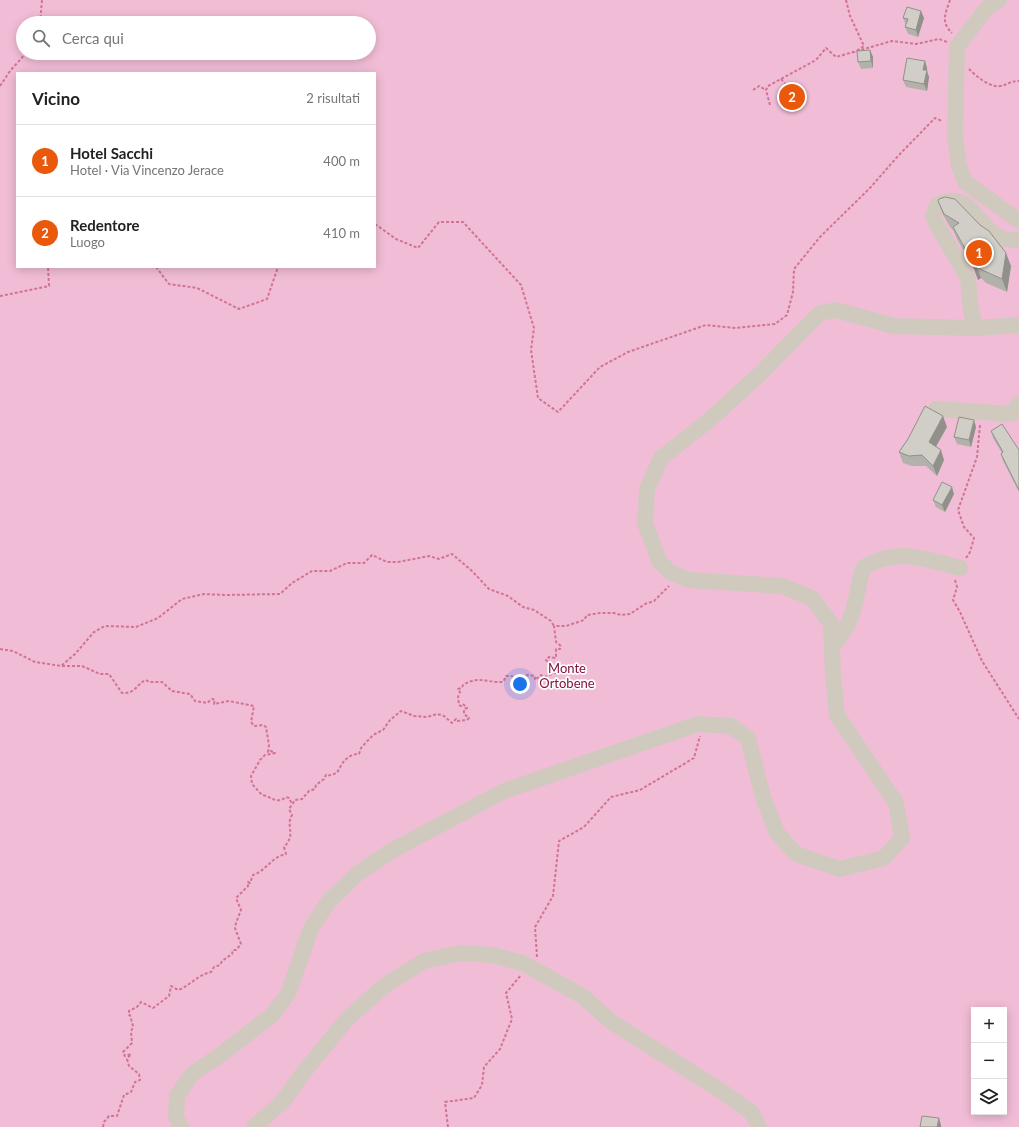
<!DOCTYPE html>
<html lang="it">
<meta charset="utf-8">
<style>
:root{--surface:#fff;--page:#f6f6f6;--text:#222;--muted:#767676;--line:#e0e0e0;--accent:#ea580c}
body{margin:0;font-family:Lato,sans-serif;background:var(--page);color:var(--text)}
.controls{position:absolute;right:12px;bottom:12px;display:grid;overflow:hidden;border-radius:0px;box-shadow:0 2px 10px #0003}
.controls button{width:36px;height:36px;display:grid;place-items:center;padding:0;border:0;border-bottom:1px solid var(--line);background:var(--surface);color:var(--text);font:20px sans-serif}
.you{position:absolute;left:520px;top:684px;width:14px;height:14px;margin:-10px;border:3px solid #fff;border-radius:50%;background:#1a73e8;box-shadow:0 0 0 6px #1a73e833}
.badge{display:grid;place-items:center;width:26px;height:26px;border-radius:50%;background:var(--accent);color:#fff;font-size:13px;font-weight:700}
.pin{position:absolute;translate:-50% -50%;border:2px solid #fff;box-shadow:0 1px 4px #0006}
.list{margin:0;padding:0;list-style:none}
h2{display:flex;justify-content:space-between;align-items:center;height:52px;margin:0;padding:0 16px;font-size:17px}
h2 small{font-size:13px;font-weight:400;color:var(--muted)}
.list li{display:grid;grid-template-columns:26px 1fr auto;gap:12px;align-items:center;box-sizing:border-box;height:72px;padding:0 16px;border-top:1px solid var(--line)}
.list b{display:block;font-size:15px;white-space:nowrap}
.list p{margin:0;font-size:13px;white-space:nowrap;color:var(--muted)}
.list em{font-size:13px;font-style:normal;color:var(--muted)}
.icon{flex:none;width:22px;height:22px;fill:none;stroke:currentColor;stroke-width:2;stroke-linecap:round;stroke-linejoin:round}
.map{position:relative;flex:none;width:1019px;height:1127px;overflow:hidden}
.search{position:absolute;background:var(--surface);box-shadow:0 2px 10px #0003;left:16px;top:16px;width:360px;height:44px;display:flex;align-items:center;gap:10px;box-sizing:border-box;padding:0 14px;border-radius:22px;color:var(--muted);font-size:15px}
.panel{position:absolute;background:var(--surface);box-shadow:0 2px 10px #0003;left:16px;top:72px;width:360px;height:196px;border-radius:0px}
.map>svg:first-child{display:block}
.green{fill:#f1bdd6;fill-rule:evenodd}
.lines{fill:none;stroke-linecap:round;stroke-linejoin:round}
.path{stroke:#d17395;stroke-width:2;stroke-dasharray:3 2;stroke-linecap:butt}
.minor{stroke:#d0c9bd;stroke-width:16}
.wall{fill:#b3b1ab}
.shaded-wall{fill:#92908b}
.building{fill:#d0cec7;stroke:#92908b}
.labels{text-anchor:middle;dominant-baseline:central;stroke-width:3.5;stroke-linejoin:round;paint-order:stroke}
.park-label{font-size:13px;fill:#84133c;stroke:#fff}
</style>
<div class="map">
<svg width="1019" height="1127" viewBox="0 0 1019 1127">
<rect width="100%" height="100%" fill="#f0f2f3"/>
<path class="green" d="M 0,0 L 1019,0 L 1019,1127 L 0,1127 ZM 23,23 L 369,23 L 369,53 L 23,53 ZM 17,73 L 375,73 L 375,267 L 17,267 ZM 974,1010 L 1004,1010 L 1004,1112 L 974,1112 Z"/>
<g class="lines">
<g class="path">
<polyline points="846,0 850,16 864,46 855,52"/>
<path d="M 950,0 C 946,12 940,22 952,33"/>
<polyline points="40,23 42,0"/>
<path d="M 969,69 C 976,76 990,88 1000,86 C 1008,85 1009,81 1019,81"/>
<polyline points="781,79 797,96 798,101 793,103 789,100"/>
<polyline points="0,86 10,71 26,53"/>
<polyline points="753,90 759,86 766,90"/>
<polyline points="770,105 766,90 768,86 816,60 826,48 836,57 892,41 916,44 939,39 947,42"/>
<polyline points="375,224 396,239 418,248 439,222 463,222 521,285 534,328 531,350 538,398 558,412 600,367 628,352 706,325 736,328 775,324 787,315 793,292 794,269 820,237 870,188 898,156 935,118 942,121"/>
<polyline points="156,267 169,284 197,288 239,309 267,299 278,267"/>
<polyline points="0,296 49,286 48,267"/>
<polyline points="966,558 970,552 974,538 964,527 958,510 977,457 980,425"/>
<polyline points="955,580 957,587 953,600 960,612 982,661 1019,719"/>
<polyline points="0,649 13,651 35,662 61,666 75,654 94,632 105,626 136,627 158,618 182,599 204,594 225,595 280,594 292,583 312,571 330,571 347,563 364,563 372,555 387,562 398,562 429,556 439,559 452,554 472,571 489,589 508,596 523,607 534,610 551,621 554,626"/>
<path d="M 62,666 L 82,666 L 100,674 L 109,674 L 122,693 C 136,694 136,684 146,680 L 149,682 L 162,682 L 172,691 L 190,694 L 195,701 L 207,703 L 212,699 L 215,700 L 214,704 L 229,701 L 254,706 L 251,722 L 254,726 L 263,725 L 266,727 L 269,745 L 268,752 L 271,751 L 275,753 L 265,755 L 260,760 L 251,776 L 252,784 L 262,795 C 271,796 276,805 286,797 L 289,798 L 292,804"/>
<polyline points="537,957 535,927 553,896 559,841 584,827 611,797 640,790 694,758 700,736"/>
<path d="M 103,1127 L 104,1122 L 109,1116 L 117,1116 L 124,1095 L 131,1092 L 135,1082 L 140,1080 L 139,1074 L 129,1066 L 127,1059 L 131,1054 L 125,1056 L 123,1052 L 132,1043 L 131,1032 L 133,1026 L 130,1015 L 129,1015 L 129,1011 L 137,1007 L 141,1002 L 153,1008 L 169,996 L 171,986 L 178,990 C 190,986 197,975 211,972 L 214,967 L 220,965 L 222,961 L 232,954 L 233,950 L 236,950 L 241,944 L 235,928 L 236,923 L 241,910 L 236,898 L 248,886 L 248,882 L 250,883 L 253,875 C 266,871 271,857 286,854 L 284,847 C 297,833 285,827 292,815 L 289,809 L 295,800 L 302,799 L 309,791 L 315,789 L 316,785 L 324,779 L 326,775 L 327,776 L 337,773 C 342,763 347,754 359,754 L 361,748 L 373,735 L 383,730 L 390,720 L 401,711 L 414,716 L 427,717 L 437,714 L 444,716 L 452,723 L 456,719 L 457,721 L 467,720 L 469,718 L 464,714 L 464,709 L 467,708 L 463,704 L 461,706 L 459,705 L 458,697 L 460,692 L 458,689 L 462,688 L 463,685 C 479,675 486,683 503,682 L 506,676 L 512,676 L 520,683 L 525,684 L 527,675 L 535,676 L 535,680 L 541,675 L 544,677 L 555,673 L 552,666 L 546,660 L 549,657 L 556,658 L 556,649 L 560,649 L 561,646 L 556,642 L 554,626 L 566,626 L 584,620 L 587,615 L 600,613 L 614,613 L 621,615 L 630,614 L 645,604 L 654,601 L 669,586"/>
<polyline points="448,1127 445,1102 474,1098 482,1085 484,1067 500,1049 512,1019 506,993 521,975"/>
</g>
<g class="minor">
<polyline points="999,0 986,9 957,47 955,137 959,166 965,182 1019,221"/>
<path d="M 976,328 L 971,311 L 968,278 L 936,223 L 933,215 L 937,205 C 971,188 975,225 1000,238 C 1006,240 1013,240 1019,240"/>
<polyline points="936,409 1011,414 1019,404"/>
<path d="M 832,646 C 857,620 854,600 863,568 C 897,546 924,559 960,568"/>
<polyline points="181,1127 176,1117 177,1096 192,1074 223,1053 272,1015 288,994 311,928 329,901 357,874 391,851 504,791 698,724 731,726 748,738 763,797 777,833 796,854 840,869 884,858 902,838 896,803 837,715 833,675 831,624 812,598 782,586 689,580 670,572 659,561 645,523 647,489 661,458 707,422 760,374 820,313 836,310 894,326 976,328 1019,325"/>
<polyline points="254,1127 283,1101 303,1073 347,1019 384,986 424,961 460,953 493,955 525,964 582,996 613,1023 723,1092 752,1113 759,1127"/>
</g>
</g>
<g class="wall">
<polygon points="903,18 924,18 918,37 908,34 905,27 906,25"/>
<polygon points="870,50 873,57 873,68 861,69 858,62"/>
<polygon points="925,61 927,68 927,71 929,77 927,91 906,87 903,80"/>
<polygon points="938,201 1011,266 1007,292 986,283 981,278 978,280 974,269 958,241 953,230 950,227 943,215"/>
<polygon points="947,427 936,447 944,460 937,476 926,466 912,466 903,463 899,452 908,439"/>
<polygon points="976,427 971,447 957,444 954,437"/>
<polygon points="991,431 1019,450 1019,492 1003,461 1001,454 1002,453 993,438"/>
<polygon points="954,494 945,512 936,507 933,500"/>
</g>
<g class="shaded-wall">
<polygon points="921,11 924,18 918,37 916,30"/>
<polygon points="870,50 873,57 873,68 871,61"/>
<polygon points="925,61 927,68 927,71 929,77 927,91 924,84 923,70"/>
<polygon points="1006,253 1011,266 1007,292 1002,279"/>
<polygon points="976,264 981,278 978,280 973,266"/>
<polygon points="943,416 947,427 932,453 929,442"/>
<polygon points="974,420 976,427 971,447 969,440"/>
<polygon points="941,450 944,460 937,476 933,466"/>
<polygon points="952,487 954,494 945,512 942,505"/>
<polygon points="939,1118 941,1125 941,1127 937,1127"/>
</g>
<g class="building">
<polygon points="907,7 921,11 916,30 905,27 908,19 903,18"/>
<polygon points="870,50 871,61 858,62 857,51"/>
<polygon points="907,58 925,61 923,70 927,70 924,84 903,80"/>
<polygon points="945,197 955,199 980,225 989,231 1006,253 1002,279 980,269 976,264 973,266 971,259 953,227 959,223 944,214 938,201 939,199"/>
<polygon points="925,406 943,416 929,442 941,450 933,466 922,455 909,456 899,452 908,439"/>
<polygon points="959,417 974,420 969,440 954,437"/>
<polygon points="1002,424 1019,450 1019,490 1001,454 1003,452 991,431"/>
<polygon points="942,482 952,487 942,505 933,500"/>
<polygon points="922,1116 939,1118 937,1127 920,1127"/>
</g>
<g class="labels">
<g class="park-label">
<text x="567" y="668">Monte<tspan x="567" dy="15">Ortobene</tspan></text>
</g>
</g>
</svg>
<div class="controls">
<button>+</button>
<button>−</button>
<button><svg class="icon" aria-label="layers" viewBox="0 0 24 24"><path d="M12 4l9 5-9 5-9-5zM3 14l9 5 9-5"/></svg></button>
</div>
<div class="you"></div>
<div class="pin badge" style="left:979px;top:253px">1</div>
<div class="pin badge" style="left:792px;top:97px">2</div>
<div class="search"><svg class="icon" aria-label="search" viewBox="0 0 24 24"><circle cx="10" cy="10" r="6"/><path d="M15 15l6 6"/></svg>Cerca qui</div>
<section class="panel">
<h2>Vicino<small>2 risultati</small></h2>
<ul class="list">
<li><span class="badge">1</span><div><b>Hotel Sacchi</b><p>Hotel · Via Vincenzo Jerace</p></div><em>400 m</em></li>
<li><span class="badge">2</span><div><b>Redentore</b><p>Luogo</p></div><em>410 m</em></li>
</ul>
</section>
</div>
